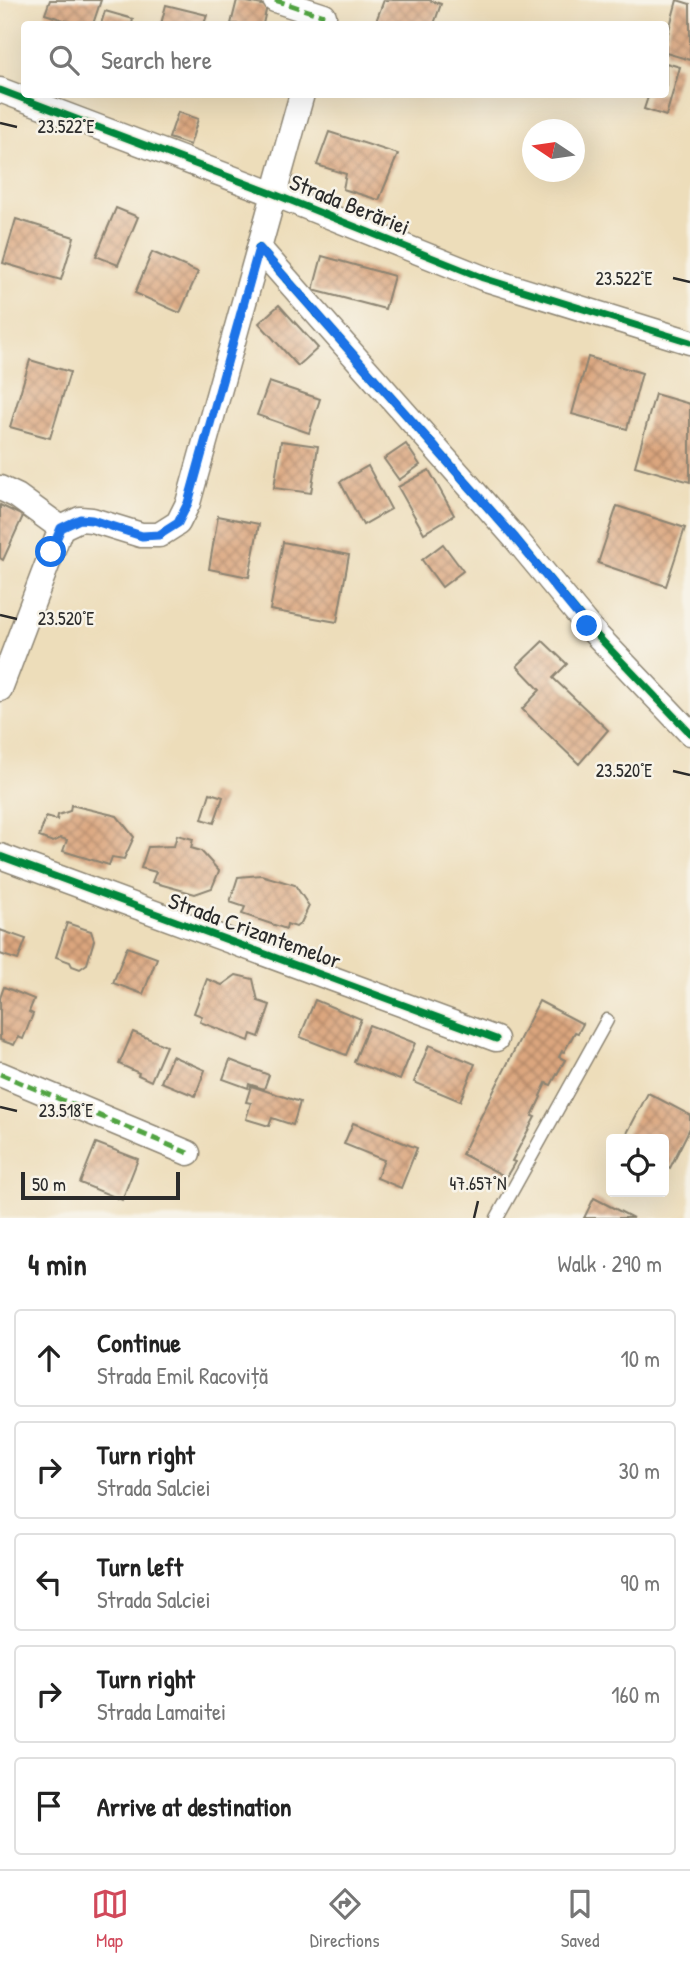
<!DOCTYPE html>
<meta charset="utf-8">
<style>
:root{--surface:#fff;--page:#f6f6f6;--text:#222;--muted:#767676;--line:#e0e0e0;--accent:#d1495b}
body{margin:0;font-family:"Patrick Hand",sans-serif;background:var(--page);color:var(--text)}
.controls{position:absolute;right:21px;bottom:21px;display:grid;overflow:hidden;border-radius:7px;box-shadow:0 7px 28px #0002}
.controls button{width:63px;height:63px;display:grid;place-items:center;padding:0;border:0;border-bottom:2px solid var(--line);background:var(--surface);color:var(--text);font:35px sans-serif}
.compass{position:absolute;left:522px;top:119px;width:63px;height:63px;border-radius:50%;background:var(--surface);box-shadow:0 7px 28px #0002;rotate:283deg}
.scale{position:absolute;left:21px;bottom:18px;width:159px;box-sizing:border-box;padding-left:7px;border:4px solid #2b2b2b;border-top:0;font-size:19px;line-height:24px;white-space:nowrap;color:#2b2b2b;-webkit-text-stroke:5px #f7f3e8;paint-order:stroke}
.stop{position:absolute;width:21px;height:21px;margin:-16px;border:5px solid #1a73e8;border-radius:50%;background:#fff}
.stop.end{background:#1a73e8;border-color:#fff;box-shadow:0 2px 7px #0008}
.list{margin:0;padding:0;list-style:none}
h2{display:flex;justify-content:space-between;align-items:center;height:91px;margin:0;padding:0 28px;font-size:30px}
h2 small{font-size:23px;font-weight:400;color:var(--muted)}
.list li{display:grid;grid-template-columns:46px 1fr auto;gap:21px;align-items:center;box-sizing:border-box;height:98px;margin:0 14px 14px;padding:0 14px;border:2px solid var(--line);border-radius:7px}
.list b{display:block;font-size:26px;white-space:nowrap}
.list p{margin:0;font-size:23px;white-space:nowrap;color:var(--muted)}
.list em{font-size:23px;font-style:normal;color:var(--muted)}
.icon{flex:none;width:38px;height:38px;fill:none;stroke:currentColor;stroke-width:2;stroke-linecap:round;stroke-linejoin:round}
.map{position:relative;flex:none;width:690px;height:1218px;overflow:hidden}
.search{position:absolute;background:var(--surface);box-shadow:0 7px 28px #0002;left:21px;right:21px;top:21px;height:77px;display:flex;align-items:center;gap:18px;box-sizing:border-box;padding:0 24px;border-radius:7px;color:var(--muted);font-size:26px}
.sheet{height:651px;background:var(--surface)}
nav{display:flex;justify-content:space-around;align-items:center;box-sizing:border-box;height:98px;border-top:2px solid var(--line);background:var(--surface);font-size:19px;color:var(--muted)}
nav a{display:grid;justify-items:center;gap:4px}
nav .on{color:var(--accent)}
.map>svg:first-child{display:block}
.building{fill:url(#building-cross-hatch)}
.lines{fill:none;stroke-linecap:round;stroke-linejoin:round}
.service-casing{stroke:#8c8472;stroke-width:15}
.minor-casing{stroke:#8c8472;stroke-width:27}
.service{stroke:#fff;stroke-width:12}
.minor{stroke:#fff;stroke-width:24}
.quiet{stroke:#51a443;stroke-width:5;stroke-dasharray:10 5;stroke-linecap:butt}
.cycleway-casing{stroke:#f7f3e8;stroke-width:11}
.cycleway{stroke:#00873e;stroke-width:7}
.route{stroke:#1a73e8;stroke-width:9}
.ticks{fill:none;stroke:#2b2b2b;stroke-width:2.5}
.labels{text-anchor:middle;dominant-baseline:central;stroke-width:5;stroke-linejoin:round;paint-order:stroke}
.street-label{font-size:23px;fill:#2b2b2b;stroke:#f7f3e8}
.ticks-label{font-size:18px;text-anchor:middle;fill:#2b2b2b;stroke:#f7f3e8;stroke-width:5;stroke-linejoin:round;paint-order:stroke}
</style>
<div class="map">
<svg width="690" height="1218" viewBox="0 0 690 1218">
<defs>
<pattern id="building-cross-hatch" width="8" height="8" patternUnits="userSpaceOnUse" patternTransform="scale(1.75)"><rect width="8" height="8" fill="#dba67e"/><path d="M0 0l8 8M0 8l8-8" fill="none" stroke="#b28767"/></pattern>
</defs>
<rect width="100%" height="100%" fill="#f7f3e8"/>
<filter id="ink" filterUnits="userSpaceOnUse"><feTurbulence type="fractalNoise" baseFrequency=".0143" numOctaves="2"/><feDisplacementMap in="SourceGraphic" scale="14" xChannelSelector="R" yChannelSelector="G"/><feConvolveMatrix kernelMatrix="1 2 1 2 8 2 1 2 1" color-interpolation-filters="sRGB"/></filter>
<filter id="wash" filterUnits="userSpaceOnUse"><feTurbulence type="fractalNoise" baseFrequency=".00686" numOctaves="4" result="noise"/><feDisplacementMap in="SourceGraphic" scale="28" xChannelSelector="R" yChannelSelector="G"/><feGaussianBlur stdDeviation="1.57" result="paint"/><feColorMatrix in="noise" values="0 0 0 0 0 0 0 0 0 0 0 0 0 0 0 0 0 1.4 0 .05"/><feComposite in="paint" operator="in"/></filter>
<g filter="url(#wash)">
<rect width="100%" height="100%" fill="#edddba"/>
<g id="blocks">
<g class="building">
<polygon points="50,0 101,0 93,24 76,24 45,14"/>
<polygon points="237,0 267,6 263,24 231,24"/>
<polygon points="384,0 429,0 441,4 434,24 375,24"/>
<polygon points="677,0 690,4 690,60 666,53 666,41"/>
<polygon points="166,5 207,15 204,24 161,24"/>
<polygon points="105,11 133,19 132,24 101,24"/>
<polygon points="666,63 680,67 666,116 644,109 649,94 666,94"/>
<polygon points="178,112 198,119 190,145 169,138"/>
<polygon points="329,132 398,154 379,200 343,189 346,174 317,165"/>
<polygon points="116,208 138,217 118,265 96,256"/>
<polygon points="16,219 74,237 61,280 3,263"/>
<polygon points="152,252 198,272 180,313 135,293"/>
<polygon points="322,256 394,276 385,309 313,290"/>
<polygon points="279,305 318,348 298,366 259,323"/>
<polygon points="588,357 642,373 627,429 572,414"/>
<polygon points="30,360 70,372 50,438 10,427"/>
<polygon points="269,382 320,399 309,433 257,415"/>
<polygon points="655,394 690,404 690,482 635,466"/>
<polygon points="281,441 318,446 311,493 274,488"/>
<polygon points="406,444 420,465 399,480 384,459"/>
<polygon points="368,466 391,509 363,525 340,482"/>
<polygon points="429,470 454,515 424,533 398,487"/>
<polygon points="0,505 23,516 3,560 0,558"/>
<polygon points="617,506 685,528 666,586 598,563"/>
<polygon points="218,516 259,524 249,577 209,569"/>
<polygon points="283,542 349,555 337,622 270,610"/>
<polygon points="443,544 463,571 442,587 422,560"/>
<polygon points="543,641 567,664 553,678 608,730 579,764 522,709 540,690 517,666"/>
<polygon points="210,793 223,797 214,823 202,819"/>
<polygon points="71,805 117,816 134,837 124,859 112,857 109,865 63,851 67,840 61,838 53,842 39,837 46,817 57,820 58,815 70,811"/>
<polygon points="177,835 193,839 191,848 201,851 219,871 212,888 195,894 152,882 156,872 141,868 148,847 174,846"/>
<polygon points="261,875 295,885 309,906 301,923 296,927 287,924 286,929 242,914 245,907 230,902 238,877"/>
<polygon points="67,923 91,931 94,940 87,964 80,969 72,966 70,962 56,957"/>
<polygon points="0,930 26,939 18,960 0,954"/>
<polygon points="127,947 157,958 143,994 113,983"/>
<polygon points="236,975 253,979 258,1001 270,1005 259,1037 251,1034 249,1041 200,1022 202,1016 194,1013 207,979 222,985"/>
<polygon points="4,987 34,999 29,1012 33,1014 23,1039 18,1037 14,1045 0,1040 0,998"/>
<polygon points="315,1000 361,1019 346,1055 300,1037"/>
<polygon points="539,1001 583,1024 578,1033 575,1032 564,1052 562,1051 559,1057 565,1060 551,1085 546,1083 540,1096 541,1097 532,1116 535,1117 512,1161 515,1162 506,1177 462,1154"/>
<polygon points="369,1025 415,1043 400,1080 354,1062"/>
<polygon points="133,1032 166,1046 151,1081 138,1075 139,1073 119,1064"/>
<polygon points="429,1045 475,1064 460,1101 414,1082"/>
<polygon points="172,1056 205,1070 195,1096 161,1082"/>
<polygon points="230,1060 269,1075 264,1089 249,1084 248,1088 223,1079"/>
<polygon points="251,1086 300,1102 293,1125 272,1118 269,1126 246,1119 251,1103 246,1102"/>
<polygon points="648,1093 690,1115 690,1128 670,1168 664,1165 664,1139 624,1139"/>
<polygon points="353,1123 417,1148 401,1188 377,1178 384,1160 344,1144"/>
<polygon points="96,1143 138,1159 122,1200 80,1183"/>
<polygon points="594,1198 633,1218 584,1218"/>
</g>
</g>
</g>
<g filter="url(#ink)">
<use href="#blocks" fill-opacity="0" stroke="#8c8472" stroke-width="2"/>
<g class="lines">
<defs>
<polyline id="service" points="497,1218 607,1020"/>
<g id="minor">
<polyline points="275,0 324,16"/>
<polyline points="0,90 274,194 483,278 690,342"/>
<polyline points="259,248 515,538 588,626 690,733"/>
<polyline points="0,488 17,496 61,528 0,689"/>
<polyline points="61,528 80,519 92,520 141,535 159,535 178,523 188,503 302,94"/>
<polyline points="0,856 496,1039"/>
<polyline points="0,1074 188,1153"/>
</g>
</defs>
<use href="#service" class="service-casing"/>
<use href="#minor" class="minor-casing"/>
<use href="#service" class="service"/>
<use href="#minor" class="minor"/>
<g class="quiet">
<polyline points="275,0 324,16"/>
<polyline points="0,1074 188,1153"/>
</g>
<defs>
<g id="cycleway">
<polyline points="0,90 274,194 483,278 690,342"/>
<polyline points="259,248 515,538 588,626 690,733"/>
<polyline points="0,856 496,1039"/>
</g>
</defs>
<use href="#cycleway" class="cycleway-casing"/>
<use href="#cycleway" class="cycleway"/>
</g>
</g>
<g class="lines" filter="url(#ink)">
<polyline class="route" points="51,552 61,528 80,519 92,520 142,536 159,535 178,523 188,503 259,248 515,538 587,626"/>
</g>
<path class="ticks" d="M 0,123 L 17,127M 673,278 L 690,282M 0,615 L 17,619M 673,771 L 690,775M 0,1107 L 17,1111M 474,1218 L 478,1201"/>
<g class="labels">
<g class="street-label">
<text transform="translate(350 204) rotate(22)">Strada Berăriei</text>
<text transform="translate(255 930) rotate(20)">Strada Crizantemelor</text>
</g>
</g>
<g class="ticks-label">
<text x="66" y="133">23.522°E</text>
<text x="624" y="285">23.522°E</text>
<text x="66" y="625">23.520°E</text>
<text x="624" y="777">23.520°E</text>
<text x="66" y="1117">23.518°E</text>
<text x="478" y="1190">47.657°N</text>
</g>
</svg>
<div class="controls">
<button><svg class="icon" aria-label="locate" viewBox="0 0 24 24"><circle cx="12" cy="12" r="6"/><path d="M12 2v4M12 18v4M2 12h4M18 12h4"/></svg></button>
</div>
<svg class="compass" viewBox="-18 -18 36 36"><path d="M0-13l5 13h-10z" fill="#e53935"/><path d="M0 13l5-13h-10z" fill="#767676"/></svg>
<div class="scale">50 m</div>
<div class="stop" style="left:51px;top:552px"></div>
<div class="stop end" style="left:587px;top:626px"></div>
<div class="search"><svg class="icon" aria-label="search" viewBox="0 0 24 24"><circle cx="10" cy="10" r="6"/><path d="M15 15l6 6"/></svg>Search here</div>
</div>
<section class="sheet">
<h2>4 min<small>Walk · 290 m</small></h2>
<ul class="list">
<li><svg class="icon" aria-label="ahead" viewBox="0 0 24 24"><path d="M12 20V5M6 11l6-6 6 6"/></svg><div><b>Continue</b><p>Strada Emil Racoviță</p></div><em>10 m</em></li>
<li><svg class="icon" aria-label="right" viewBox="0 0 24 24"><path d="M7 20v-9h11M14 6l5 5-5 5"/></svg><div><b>Turn right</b><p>Strada Salciei</p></div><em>30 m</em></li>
<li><svg class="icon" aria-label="left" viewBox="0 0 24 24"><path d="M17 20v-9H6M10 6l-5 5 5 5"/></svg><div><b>Turn left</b><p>Strada Salciei</p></div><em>90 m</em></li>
<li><svg class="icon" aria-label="right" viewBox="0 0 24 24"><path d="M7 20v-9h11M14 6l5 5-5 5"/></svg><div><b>Turn right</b><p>Strada Lamaitei</p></div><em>160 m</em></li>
<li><svg class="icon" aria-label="arrive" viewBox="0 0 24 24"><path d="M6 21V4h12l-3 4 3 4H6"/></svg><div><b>Arrive at destination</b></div></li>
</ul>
</section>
<nav>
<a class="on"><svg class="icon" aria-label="map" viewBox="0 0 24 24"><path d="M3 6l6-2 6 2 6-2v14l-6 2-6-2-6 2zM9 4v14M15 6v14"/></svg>Map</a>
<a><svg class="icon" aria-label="directions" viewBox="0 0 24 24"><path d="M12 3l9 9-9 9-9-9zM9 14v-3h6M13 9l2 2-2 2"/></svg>Directions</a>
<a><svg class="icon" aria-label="saved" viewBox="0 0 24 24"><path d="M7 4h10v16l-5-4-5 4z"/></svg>Saved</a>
</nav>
